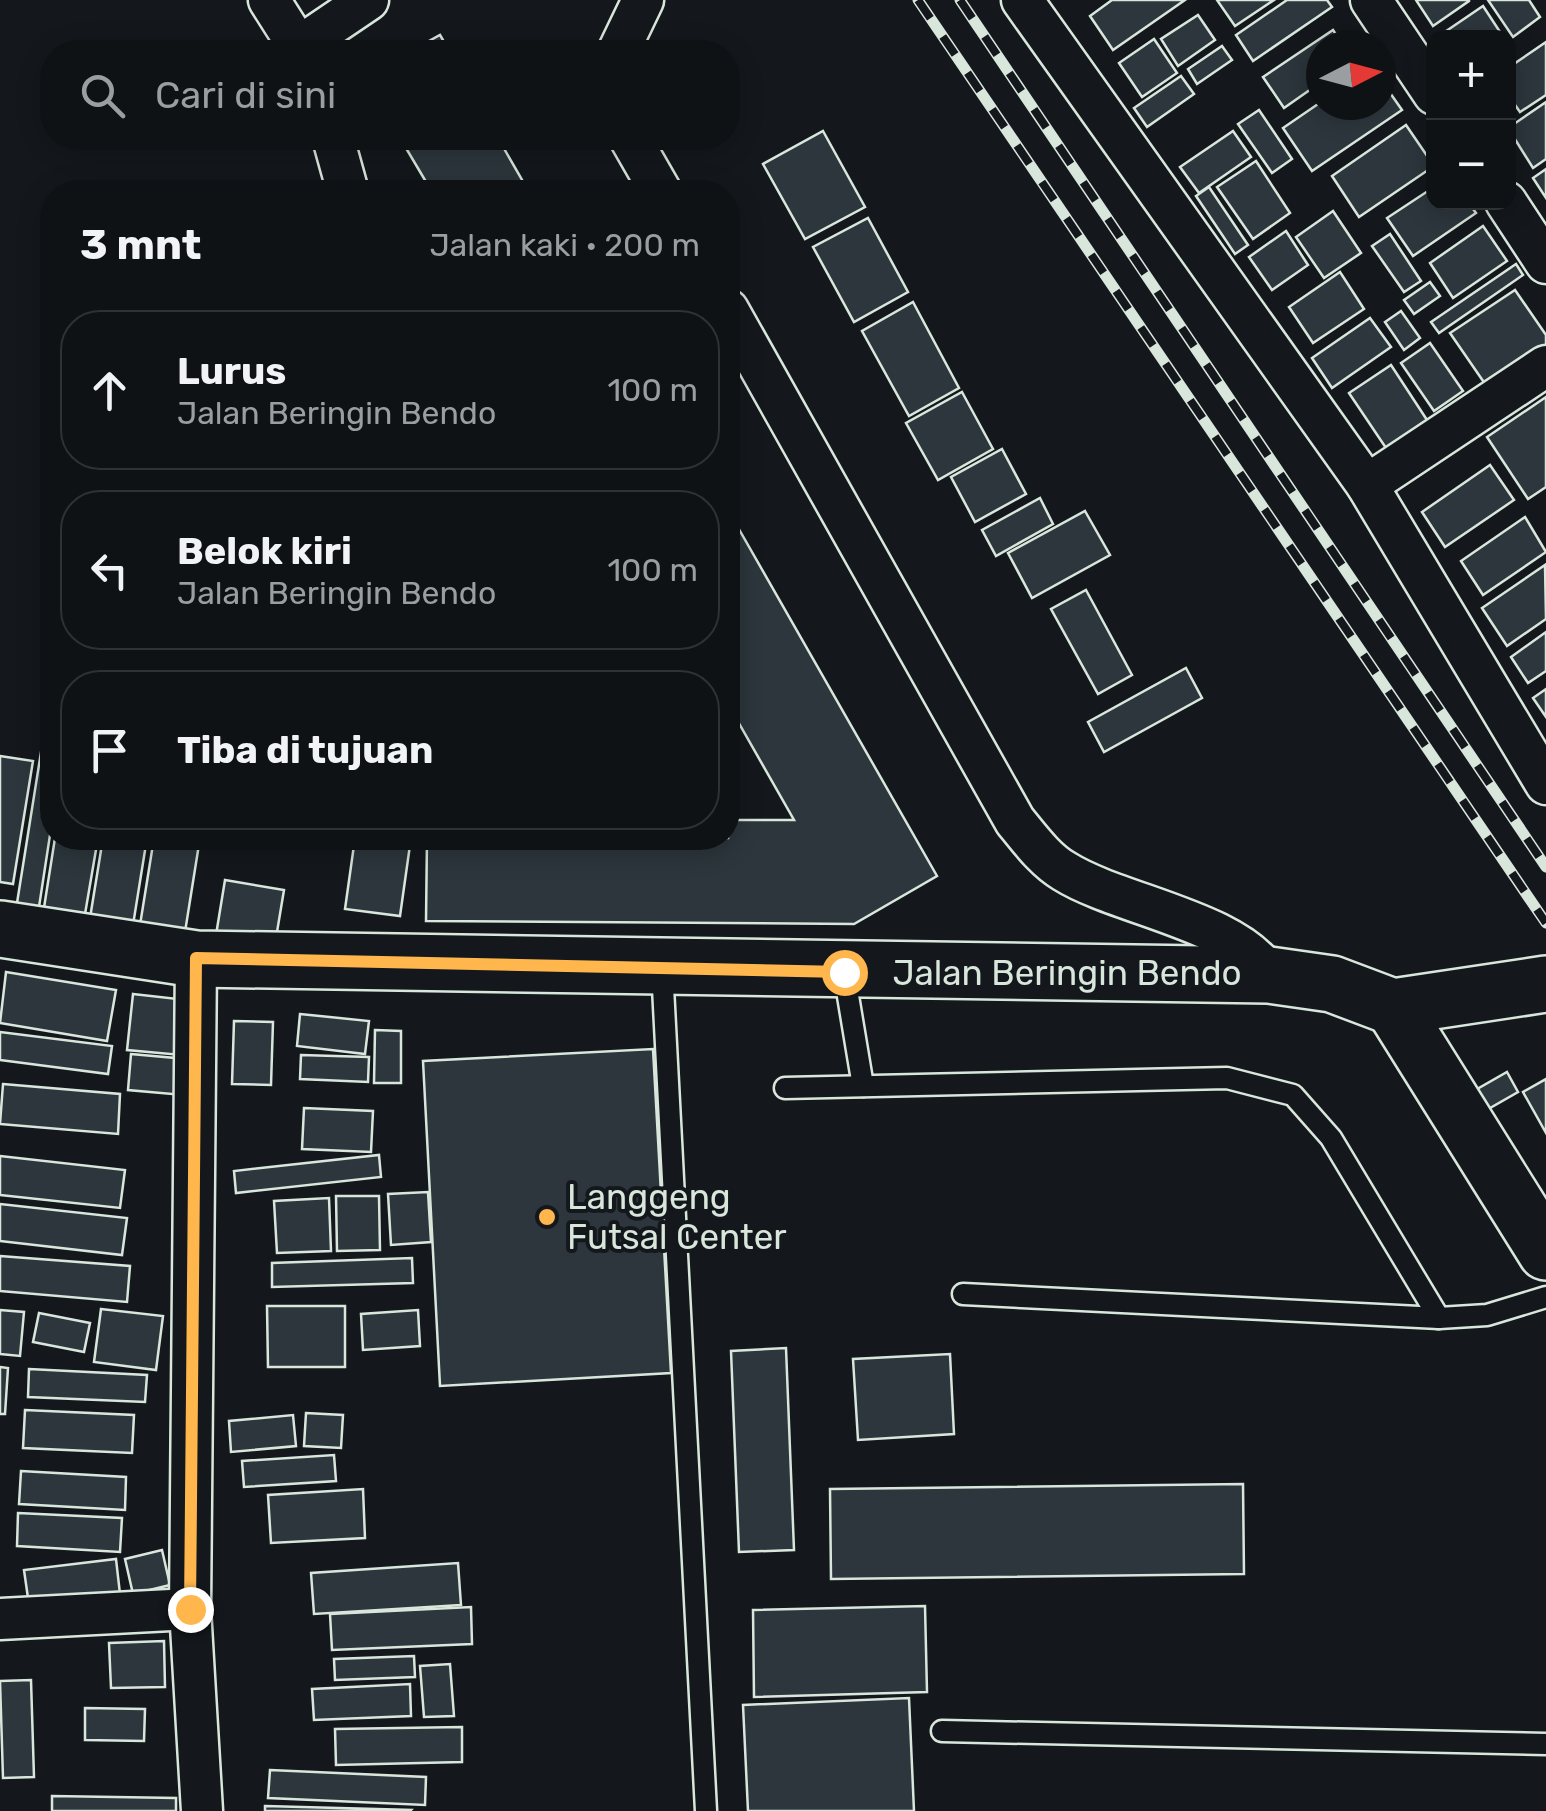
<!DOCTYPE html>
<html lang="id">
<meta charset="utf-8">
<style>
:root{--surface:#0f1215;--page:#181b1e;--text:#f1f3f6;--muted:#9b9ea0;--line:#2f3234}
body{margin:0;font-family:Rubik,sans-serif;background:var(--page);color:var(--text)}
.controls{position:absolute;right:30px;top:30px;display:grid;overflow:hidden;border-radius:20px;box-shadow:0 5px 25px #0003}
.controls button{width:90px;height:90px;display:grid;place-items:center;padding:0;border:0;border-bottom:2px solid var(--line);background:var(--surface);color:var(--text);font:50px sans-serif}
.compass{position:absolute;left:1306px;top:30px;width:90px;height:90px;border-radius:50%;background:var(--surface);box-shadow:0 5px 25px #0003;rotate:84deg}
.stop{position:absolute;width:30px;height:30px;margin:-22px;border:8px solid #ffb74d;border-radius:50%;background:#fff}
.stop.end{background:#ffb74d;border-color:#fff;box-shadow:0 2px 10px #0008}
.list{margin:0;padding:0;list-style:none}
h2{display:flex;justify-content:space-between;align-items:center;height:130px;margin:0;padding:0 40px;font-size:42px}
h2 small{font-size:32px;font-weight:400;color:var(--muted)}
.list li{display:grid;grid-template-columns:65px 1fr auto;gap:30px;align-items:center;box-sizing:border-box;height:160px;margin:0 20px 20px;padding:0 20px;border:2px solid var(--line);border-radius:40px}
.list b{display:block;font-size:38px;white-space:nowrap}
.list p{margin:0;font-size:32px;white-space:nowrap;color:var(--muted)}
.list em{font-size:32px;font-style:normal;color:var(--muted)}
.icon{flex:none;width:55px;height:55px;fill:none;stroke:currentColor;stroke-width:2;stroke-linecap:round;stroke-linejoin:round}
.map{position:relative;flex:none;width:1546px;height:1811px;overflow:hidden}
.search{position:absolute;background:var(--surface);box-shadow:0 5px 25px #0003;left:40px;top:40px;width:700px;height:110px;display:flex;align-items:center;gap:25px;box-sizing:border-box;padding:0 35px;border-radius:40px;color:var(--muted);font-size:38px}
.panel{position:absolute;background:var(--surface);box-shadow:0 5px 25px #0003;left:40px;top:180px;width:700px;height:670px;border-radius:40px}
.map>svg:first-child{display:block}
.building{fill:#2c363c;stroke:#d8e6dc;stroke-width:2.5}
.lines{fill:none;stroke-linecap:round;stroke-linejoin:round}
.lane-casing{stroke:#d8e6dc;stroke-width:25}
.street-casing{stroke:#d8e6dc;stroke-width:45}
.secondary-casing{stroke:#d8e6dc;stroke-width:60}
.lane{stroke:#14181c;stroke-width:20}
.street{stroke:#14181c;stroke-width:40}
.secondary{stroke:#14181c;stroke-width:55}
.rail-casing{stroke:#d8e6dc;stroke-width:11}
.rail{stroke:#14181c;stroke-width:8;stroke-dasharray:22;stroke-linecap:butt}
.route{stroke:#ffb74d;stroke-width:12}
.poi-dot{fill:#ffb74d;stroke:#14181c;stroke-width:4}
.labels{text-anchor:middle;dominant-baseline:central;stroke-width:8;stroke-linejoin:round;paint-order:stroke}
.street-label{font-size:35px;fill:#d8e6dc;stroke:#14181c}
.poi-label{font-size:35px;fill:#d8e6dc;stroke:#14181c;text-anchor:start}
</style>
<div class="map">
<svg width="1546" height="1811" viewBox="0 0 1546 1811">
<rect width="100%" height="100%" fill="#14181c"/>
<g class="building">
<polygon points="1112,0 1185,0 1113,50 1090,16"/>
<polygon points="1217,0 1274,0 1235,26"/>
<polygon points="1287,0 1327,0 1332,7 1253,61 1236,35"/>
<polygon points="1416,0 1469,0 1469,1 1433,26"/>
<polygon points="1488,0 1529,0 1540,17 1513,37"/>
<polygon points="1483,6 1504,38 1436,38"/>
<polygon points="1198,15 1215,40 1178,66 1161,39"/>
<polygon points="1333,30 1343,45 1321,45 1321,82 1284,108 1263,77"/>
<polygon points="440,35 450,52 409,52"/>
<polygon points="1154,39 1177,73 1142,97 1119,63"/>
<polygon points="1546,42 1546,95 1520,112 1508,95 1508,68"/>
<polygon points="1222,46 1232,60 1197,84 1188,69"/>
<polygon points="1181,76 1194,94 1147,127 1134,108"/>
<polygon points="1381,80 1402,110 1312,171 1283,128 1321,102 1381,105"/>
<polygon points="1546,102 1546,159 1533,168 1508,128"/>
<polygon points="1259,110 1292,159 1272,173 1238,124"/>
<polygon points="1406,125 1434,166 1359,217 1332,176"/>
<polygon points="823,131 865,207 805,239 763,164"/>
<polygon points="1233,131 1251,157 1199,193 1180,167"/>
<polygon points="400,138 498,138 529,192 432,192"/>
<polygon points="1256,161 1290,213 1253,239 1217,187"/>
<polygon points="1546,169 1546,198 1533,178"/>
<polygon points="1209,187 1248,245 1235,254 1196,196"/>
<polygon points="1434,187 1434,202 1468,202 1476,213 1413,256 1387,218"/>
<rect x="222" y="191" width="68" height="1"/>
<polygon points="1333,211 1361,253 1324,278 1296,237"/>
<polygon points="868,218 908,292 854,322 813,247"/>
<polygon points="1483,226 1507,261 1453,298 1430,263"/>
<polygon points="1286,231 1308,265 1272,290 1249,257"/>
<polygon points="1390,234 1421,281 1404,292 1372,246"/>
<polygon points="1516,264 1523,275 1439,333 1431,322"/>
<polygon points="1340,272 1364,309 1313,343 1289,307"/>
<polygon points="1430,282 1440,296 1414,314 1404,300"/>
<polygon points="1515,290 1546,335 1546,357 1492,394 1450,333"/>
<polygon points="913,302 959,388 909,416 862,331"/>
<polygon points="1401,311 1420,338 1404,350 1385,322"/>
<polygon points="1370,318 1391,347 1332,388 1312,358"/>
<polygon points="1430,343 1463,391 1434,411 1401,363"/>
<polygon points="1391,365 1427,420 1386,448 1349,393"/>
<polygon points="962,392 993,449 938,480 906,423"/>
<polygon points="1546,397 1546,487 1528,499 1487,437"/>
<polygon points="1002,449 1026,494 975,522 951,477"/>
<polygon points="1490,465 1514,500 1445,547 1422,512"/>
<polygon points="1040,498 1053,524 996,556 982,530"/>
<polygon points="728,510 937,876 854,924 426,921 427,838 728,838 728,820 794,820 728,704"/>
<polygon points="1085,511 1110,555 1032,598 1008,553"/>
<polygon points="1525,517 1546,552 1483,595 1461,561"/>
<polygon points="1545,565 1546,619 1507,646 1482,608"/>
<polygon points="1086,590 1132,675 1098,694 1051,609"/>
<polygon points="1546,632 1546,671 1528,683 1511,657"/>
<polygon points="1186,668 1202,698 1104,752 1088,722"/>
<polygon points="1546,689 1546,717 1533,698"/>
<polygon points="42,746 52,748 52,822 39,907 17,903"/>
<polygon points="0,756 33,761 13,884 0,882"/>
<polygon points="55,838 98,838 84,920 43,914"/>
<polygon points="103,838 147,838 133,925 90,918"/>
<polygon points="154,838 200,838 185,932 140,925"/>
<polygon points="355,838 411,838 400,916 345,909"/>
<polygon points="225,880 284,890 275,944 216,935"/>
<polygon points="6,972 116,990 107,1041 0,1023"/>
<polygon points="133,994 187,1000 181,1055 127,1050"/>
<polygon points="300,1014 369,1021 365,1054 297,1046"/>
<polygon points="234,1021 273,1022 271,1085 232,1084"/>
<polygon points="375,1030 401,1031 401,1083 374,1083"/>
<polygon points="0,1032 112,1046 108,1074 0,1060"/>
<polygon points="653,1049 671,1373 440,1386 423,1061"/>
<polygon points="131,1054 186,1059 183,1095 128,1090"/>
<polygon points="301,1055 369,1057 368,1082 300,1079"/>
<polygon points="1507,1072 1518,1092 1476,1116 1465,1096"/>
<polygon points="1546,1079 1546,1133 1523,1092"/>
<polygon points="3,1084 120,1094 118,1134 0,1124"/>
<polygon points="304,1108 373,1111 371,1152 302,1149"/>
<polygon points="379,1155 381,1177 236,1193 234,1171"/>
<polygon points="0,1156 125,1170 120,1208 0,1195"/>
<polygon points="428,1192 431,1242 391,1245 388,1194"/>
<polygon points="336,1196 379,1196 380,1250 337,1251"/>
<polygon points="329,1198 331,1251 277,1253 274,1201"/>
<polygon points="0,1204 127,1218 122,1255 0,1241"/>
<polygon points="0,1256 130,1266 127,1302 0,1291"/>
<polygon points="412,1258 413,1283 272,1287 272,1263"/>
<polygon points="267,1306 345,1306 345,1367 268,1367"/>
<polygon points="101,1309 163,1316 156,1370 94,1362"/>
<polygon points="0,1310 24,1312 20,1356 0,1354"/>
<polygon points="418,1310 420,1346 363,1350 361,1314"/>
<polygon points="39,1313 90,1323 84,1352 33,1342"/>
<polygon points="786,1348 794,1550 739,1552 731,1351"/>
<polygon points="950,1354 954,1434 858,1440 853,1359"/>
<polygon points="0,1367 8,1368 5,1414 0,1414"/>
<polygon points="29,1369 147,1375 145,1402 28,1397"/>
<polygon points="25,1410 134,1415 132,1453 23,1448"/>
<polygon points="306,1413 343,1415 341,1448 304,1446"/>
<polygon points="293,1415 296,1446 231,1452 229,1421"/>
<polygon points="334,1455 336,1481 244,1487 242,1461"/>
<polygon points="21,1471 126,1477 125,1510 19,1504"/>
<polygon points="1243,1484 1244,1574 831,1579 830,1489"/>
<polygon points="363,1489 365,1538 271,1543 268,1495"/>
<polygon points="18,1513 122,1518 120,1552 17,1546"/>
<polygon points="162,1550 170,1585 133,1594 125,1559"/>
<polygon points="116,1559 120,1594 29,1605 24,1570"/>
<polygon points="458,1563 461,1605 314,1614 311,1573"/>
<polygon points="925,1606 927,1692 754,1697 753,1610"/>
<polygon points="471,1607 472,1644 332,1650 330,1614"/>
<polygon points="164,1641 165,1687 111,1688 109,1643"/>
<polygon points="414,1656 415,1677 335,1680 334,1659"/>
<polygon points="450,1664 454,1716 424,1717 420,1666"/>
<polygon points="31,1680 34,1777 3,1778 0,1681"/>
<polygon points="410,1684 411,1716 314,1720 312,1689"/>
<polygon points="909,1698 914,1811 748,1811 743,1705"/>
<polygon points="85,1708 145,1709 144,1741 85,1740"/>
<polygon points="462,1727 462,1762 336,1765 335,1729"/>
<polygon points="270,1770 426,1777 425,1805 268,1798"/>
<polygon points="52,1796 176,1798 176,1811 52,1811"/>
<polygon points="265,1806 411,1810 410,1811 265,1811"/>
</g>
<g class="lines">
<defs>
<g id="lane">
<polyline points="662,968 706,1811"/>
<polyline points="844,972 863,1086"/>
<polyline points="785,1088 1227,1078 1293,1095 1331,1138 1439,1318"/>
<polyline points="963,1294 1439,1318 1487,1315 1546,1297"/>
<polyline points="942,1731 1546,1744"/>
</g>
<g id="street">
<polyline points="269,0 302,52"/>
<polyline points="1022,0 1367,485 1546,784"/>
<polyline points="1371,0 1434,94"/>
<polyline points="300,46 368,0"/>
<polyline points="618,52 643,0"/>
<polyline points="333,138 348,192"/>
<polyline points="630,138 661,192"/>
<polyline points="1506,202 1546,263"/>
<path d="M 728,310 L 1015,821 C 1030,839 1044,859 1064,871 C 1118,905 1237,921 1269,975"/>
<polyline points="1367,485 1546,366"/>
<polyline points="196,959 190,1609 202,1811"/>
<polyline points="0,1619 190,1609"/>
</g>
<g id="secondary">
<polyline points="0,929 196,959 1269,975 1332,984 1393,1007 1546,984"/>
<polyline points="1393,1007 1546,1252"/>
</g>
</defs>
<use href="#lane" class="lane-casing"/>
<use href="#street" class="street-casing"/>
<use href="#secondary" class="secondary-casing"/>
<use href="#lane" class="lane"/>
<use href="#street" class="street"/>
<use href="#secondary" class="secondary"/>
<defs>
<g id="rail">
<polyline points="918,0 1546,923"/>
<polyline points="960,0 1546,867"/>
</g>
</defs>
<use href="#rail" class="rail-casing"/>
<use href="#rail" class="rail"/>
</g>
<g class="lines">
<polyline class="route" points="190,1609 196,958 844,972"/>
</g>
<circle class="poi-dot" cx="547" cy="1217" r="10"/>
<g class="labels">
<g class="street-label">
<text x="1067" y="973">Jalan Beringin Bendo</text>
</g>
<g class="poi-label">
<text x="567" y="1197">Langgeng<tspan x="567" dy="40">Futsal Center</tspan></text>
</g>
</g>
</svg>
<div class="controls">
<button>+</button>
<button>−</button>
</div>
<svg class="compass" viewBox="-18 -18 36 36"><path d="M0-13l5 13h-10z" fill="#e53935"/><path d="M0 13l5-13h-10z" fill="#9b9ea0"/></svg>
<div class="stop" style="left:844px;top:972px"></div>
<div class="stop end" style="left:190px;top:1609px"></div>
<div class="search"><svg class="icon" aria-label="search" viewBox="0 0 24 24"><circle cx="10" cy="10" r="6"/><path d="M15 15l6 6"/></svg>Cari di sini</div>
<section class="panel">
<h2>3 mnt<small>Jalan kaki · 200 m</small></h2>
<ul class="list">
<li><svg class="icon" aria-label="ahead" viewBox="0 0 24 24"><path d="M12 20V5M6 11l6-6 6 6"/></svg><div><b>Lurus</b><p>Jalan Beringin Bendo</p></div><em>100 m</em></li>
<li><svg class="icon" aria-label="left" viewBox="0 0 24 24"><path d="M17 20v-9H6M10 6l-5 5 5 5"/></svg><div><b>Belok kiri</b><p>Jalan Beringin Bendo</p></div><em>100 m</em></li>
<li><svg class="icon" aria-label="arrive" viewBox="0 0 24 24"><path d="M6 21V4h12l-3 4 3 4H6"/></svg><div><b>Tiba di tujuan</b></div></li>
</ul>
</section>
</div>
